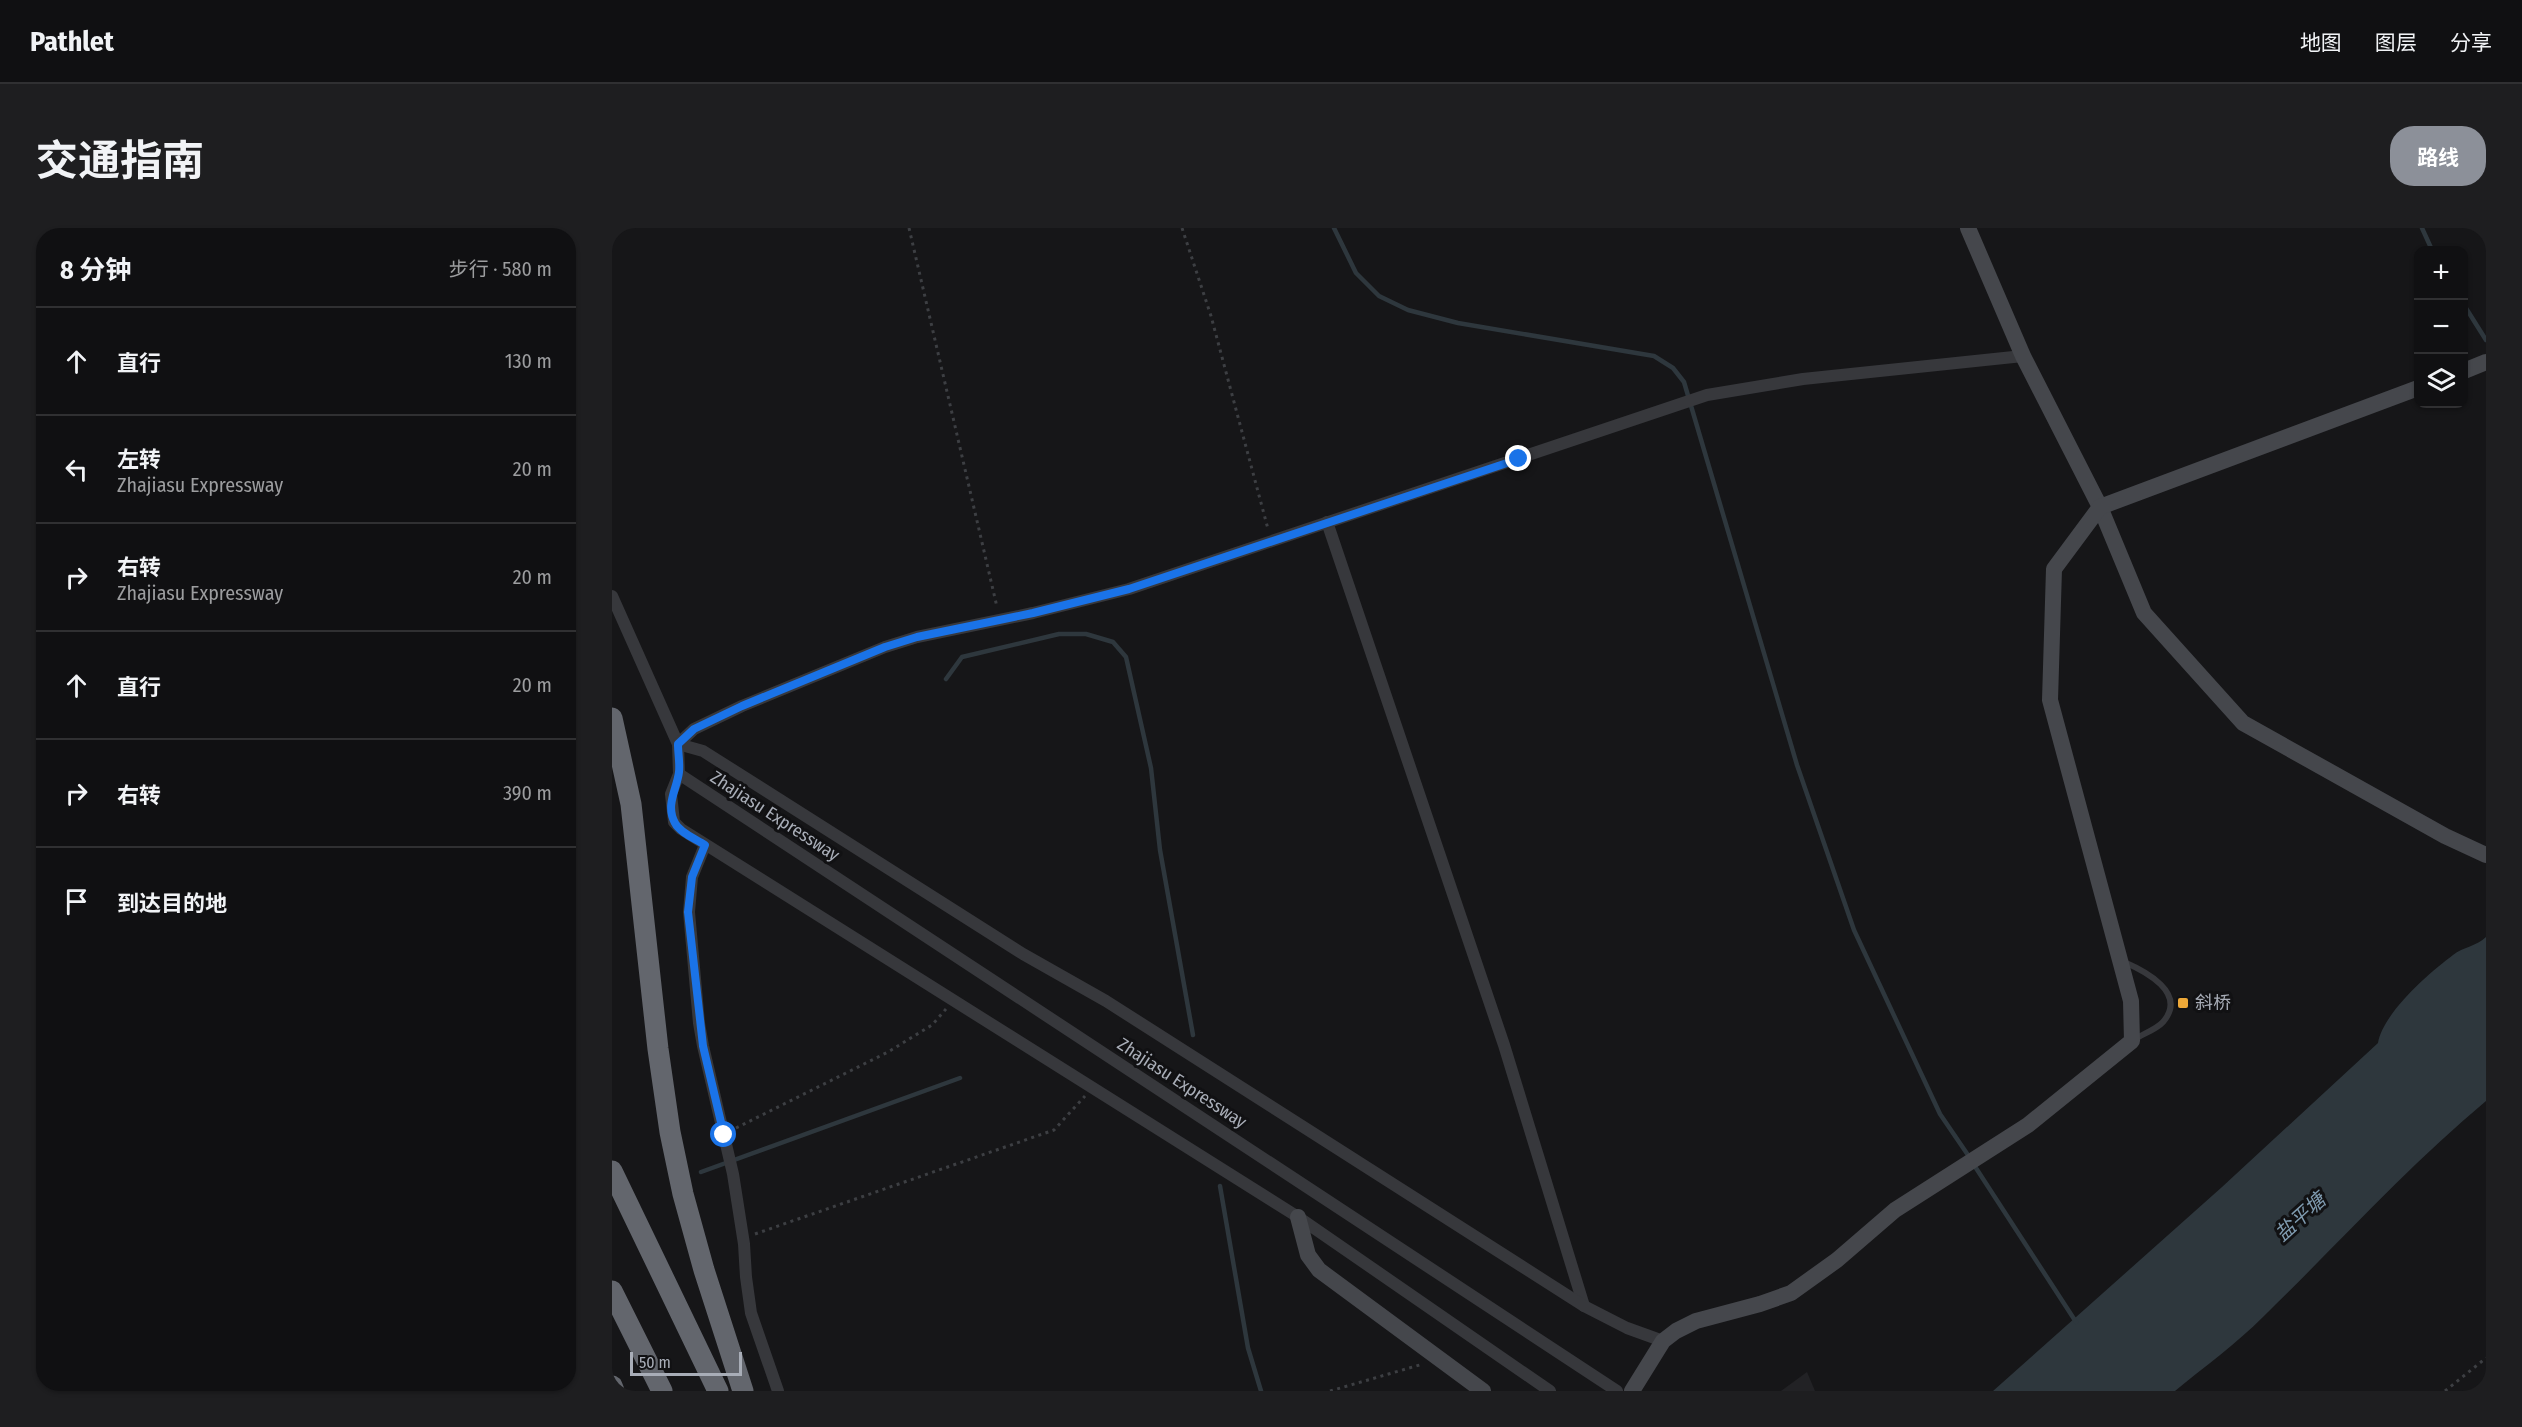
<!DOCTYPE html>
<html lang="zh">
<meta charset="utf-8">
<style>
:root{--surface:#101012;--page:#1e1e20;--text:#f1f3f6;--muted:#9c9d9f;--line:#303032;--accent:#8c9099}
body{margin:0;font-family:"Fira Sans Condensed","Noto Sans SC",sans-serif;background:var(--page);color:var(--text)}
.controls{position:absolute;right:18px;top:18px;display:grid;overflow:hidden;border-radius:12px;box-shadow:0 2px 4px #0004}
.controls button{width:54px;height:54px;display:grid;place-items:center;padding:0;border:0;border-bottom:2px solid var(--line);background:var(--surface);color:var(--text);font:30px sans-serif}
.scale{position:absolute;left:18px;bottom:15px;width:112px;box-sizing:border-box;padding-left:6px;border:3px solid #a8adb7;border-top:0;font-size:16px;line-height:21px;white-space:nowrap;color:#a8adb7;-webkit-text-stroke:4px #111113;paint-order:stroke}
.stop{position:absolute;width:18px;height:18px;margin:-14px;border:4px solid #1a73e8;border-radius:50%;background:#fff}
.stop.end{background:#1a73e8;border-color:#fff;box-shadow:0 2px 6px #0008}
.list{margin:0;padding:0;list-style:none}
h2{display:flex;justify-content:space-between;align-items:center;height:78px;margin:0;padding:0 24px;font-size:26px}
h2 small{font-size:20px;font-weight:400;color:var(--muted)}
.list li{display:grid;grid-template-columns:39px 1fr auto;gap:18px;align-items:center;box-sizing:border-box;height:108px;padding:0 24px;border-top:2px solid var(--line)}
.list b{display:block;font-size:22px;white-space:nowrap}
.list p{margin:0;font-size:20px;white-space:nowrap;color:var(--muted)}
.list em{font-size:20px;font-style:normal;color:var(--muted)}
.icon{flex:none;width:33px;height:33px;fill:none;stroke:currentColor;stroke-width:2;stroke-linecap:round;stroke-linejoin:round}
.map{position:relative;flex:none;width:1874px;height:1163px;overflow:hidden;border-radius:24px}
header{display:flex;align-items:center;gap:36px;box-sizing:border-box;height:84px;padding:0 30px;background:var(--surface);border-bottom:2px solid var(--line)}
header strong{font-size:28px}
nav{display:flex;gap:33px;margin-inline-start:auto;font-size:21px}
.intro{display:flex;align-items:center;justify-content:space-between;box-sizing:border-box;height:144px;padding:0 36px}
h1{margin:0;font-size:42px}
.button{padding:15px 27px;border-radius:24px;background:var(--accent);color:#fff;font-size:21px;font-weight:700}
main{display:flex;gap:36px;padding:0 36px}
aside{flex:1;background:var(--surface);border-radius:24px;box-shadow:0 2px 4px #0004}
.map>svg:first-child{display:block}
.built{fill:#222225}
.water{fill:#2e373d}
.lines{fill:none;stroke-linecap:round;stroke-linejoin:round}
.stream{stroke:#2e373d;stroke-width:4.5}
.path{stroke:#3d3f43;stroke-width:3;stroke-dasharray:3 4.5;stroke-linecap:butt}
.lane{stroke:#37383c;stroke-width:6}
.street{stroke:#37383c;stroke-width:12}
.secondary{stroke:#45474c;stroke-width:16}
.highway{stroke:#63666d;stroke-width:21}
.route{stroke:#1a73e8;stroke-width:8}
.poi-dot{fill:#eda838;stroke:#111113;stroke-width:2}
.labels{text-anchor:middle;dominant-baseline:central;stroke-width:6;stroke-linejoin:round;paint-order:stroke}
.street-label{font-size:18px;fill:#a8adb7;stroke:#111113}
.poi-label{font-size:18px;fill:#a8adb7;stroke:#111113;text-anchor:start}
.water-label{font-size:20px;font-style:italic;fill:#809cb1;stroke:#111113}
</style>
<header>
<strong>Pathlet</strong>
<nav><a>地图</a><a>图层</a><a>分享</a></nav>
</header>
<div class="intro"><h1>交通指南</h1><a class="button">路线</a></div>
<main>
<aside>
<h2>8 分钟<small>步行 · 580 m</small></h2>
<ul class="list">
<li><svg class="icon" aria-label="ahead" viewBox="0 0 24 24"><path d="M12 20V5M6 11l6-6 6 6"/></svg><div><b>直行</b></div><em>130 m</em></li>
<li><svg class="icon" aria-label="left" viewBox="0 0 24 24"><path d="M17 20v-9H6M10 6l-5 5 5 5"/></svg><div><b>左转</b><p>Zhajiasu Expressway</p></div><em>20 m</em></li>
<li><svg class="icon" aria-label="right" viewBox="0 0 24 24"><path d="M7 20v-9h11M14 6l5 5-5 5"/></svg><div><b>右转</b><p>Zhajiasu Expressway</p></div><em>20 m</em></li>
<li><svg class="icon" aria-label="ahead" viewBox="0 0 24 24"><path d="M12 20V5M6 11l6-6 6 6"/></svg><div><b>直行</b></div><em>20 m</em></li>
<li><svg class="icon" aria-label="right" viewBox="0 0 24 24"><path d="M7 20v-9h11M14 6l5 5-5 5"/></svg><div><b>右转</b></div><em>390 m</em></li>
<li><svg class="icon" aria-label="arrive" viewBox="0 0 24 24"><path d="M6 21V4h12l-3 4 3 4H6"/></svg><div><b>到达目的地</b></div></li>
</ul>
</aside>
<div class="map">
<svg width="1874" height="1163" viewBox="0 0 1874 1163">
<rect width="100%" height="100%" fill="#161618"/>
<polygon class="built" points="1195,1144 1203,1163 1169,1163"/>
<path class="water" d="M 1874,709 L 1874,873 C 1794,940 1725,1017 1651,1089 C 1624,1116 1592,1139 1563,1163 L 1381,1163 L 1610,959 L 1766,815 C 1771,785 1817,745 1841,727 C 1851,719 1865,718 1874,709 Z"/>
<g class="lines">
<g class="stream">
<polyline points="722,0 744,45 767,68 796,82 846,95 1042,128 1061,140 1072,154 1185,537 1242,702 1328,886 1358,930"/>
<polyline points="1810,0 1820,22"/>
<polyline points="1852,77 1874,112"/>
<polyline points="334,451 350,429 447,406 474,406 501,414 514,429 539,540 548,622 581,807"/>
<polyline points="1362,937 1464,1094"/>
<polyline points="89,944 348,850"/>
<polyline points="608,958 636,1120 649,1163"/>
</g>
<g class="path">
<polyline points="297,0 385,379"/>
<polyline points="570,0 599,88 656,301"/>
<polyline points="124,900 276,824 320,797 334,781"/>
<polyline points="143,1006 442,902 473,868"/>
<polyline points="718,1163 811,1136"/>
<polyline points="1833,1163 1874,1130"/>
</g>
<path class="lane" d="M 1512,734 C 1533,743 1576,765 1551,794 C 1545,801 1531,806 1523,811"/>
<g class="street">
<polyline points="715,294 892,817 972,1078"/>
<polyline points="0,368 66,516 67,546 59,566 62,594 69,601 686,989 938,1163"/>
<polyline points="66,516 82,501 130,478 273,419 305,409 421,385 517,361 1095,167 1191,151 1411,128"/>
<polyline points="66,516 91,523 411,726 494,773 972,1078 1015,1100 1051,1113"/>
<polyline points="67,546 1005,1163"/>
<polyline points="93,617 80,649 77,684 87,795 91,818 121,946 132,1016 134,1049 139,1085 166,1163"/>
</g>
<g class="secondary">
<polyline points="1356,0 1411,128 1488,279 1532,385 1631,495 1833,608 1874,627"/>
<polyline points="1852,143 1874,134"/>
<polyline points="686,989 696,1027 707,1042 871,1163"/>
<polyline points="1020,1163 1051,1113 1064,1103 1084,1093 1148,1076 1179,1065 1225,1032 1283,982 1416,897 1520,813 1519,773 1438,472 1442,341 1488,279 1806,160"/>
</g>
<g class="highway">
<polyline points="0,490 19,576 46,821 58,904 71,966 92,1042 131,1163"/>
<polyline points="0,943 106,1163"/>
<polyline points="0,1063 50,1163"/>
<polyline points="0,1158 2,1163"/>
</g>
</g>
<g class="lines">
<path class="route" d="M 112,907 L 91,818 L 76,684 L 80,649 L 93,617 C 84,611 68,605 63,595 C 53,577 65,561 67,544 C 68,535 66,525 66,516 L 82,501 L 130,478 L 273,419 L 305,409 L 421,385 L 517,361 L 907,231"/>
</g>
<rect class="poi-dot" x="1565" y="769" width="12" height="12" rx="3"/>
<g class="labels">
<g class="street-label">
<text transform="translate(163 588) rotate(33)">Zhajiasu Expressway</text>
<text transform="translate(570 855) rotate(33)">Zhajiasu Expressway</text>
</g>
<g class="poi-label">
<text x="1583" y="775">斜桥</text>
</g>
<g class="water-label">
<text transform="translate(1688 989) rotate(-42)">盐平塘</text>
</g>
</g>
</svg>
<div class="controls">
<button>+</button>
<button>−</button>
<button><svg class="icon" aria-label="layers" viewBox="0 0 24 24"><path d="M12 4l9 5-9 5-9-5zM3 14l9 5 9-5"/></svg></button>
</div>
<div class="scale">50 m</div>
<div class="stop" style="left:112px;top:907px"></div>
<div class="stop end" style="left:907px;top:231px"></div>
</div>
</main>
